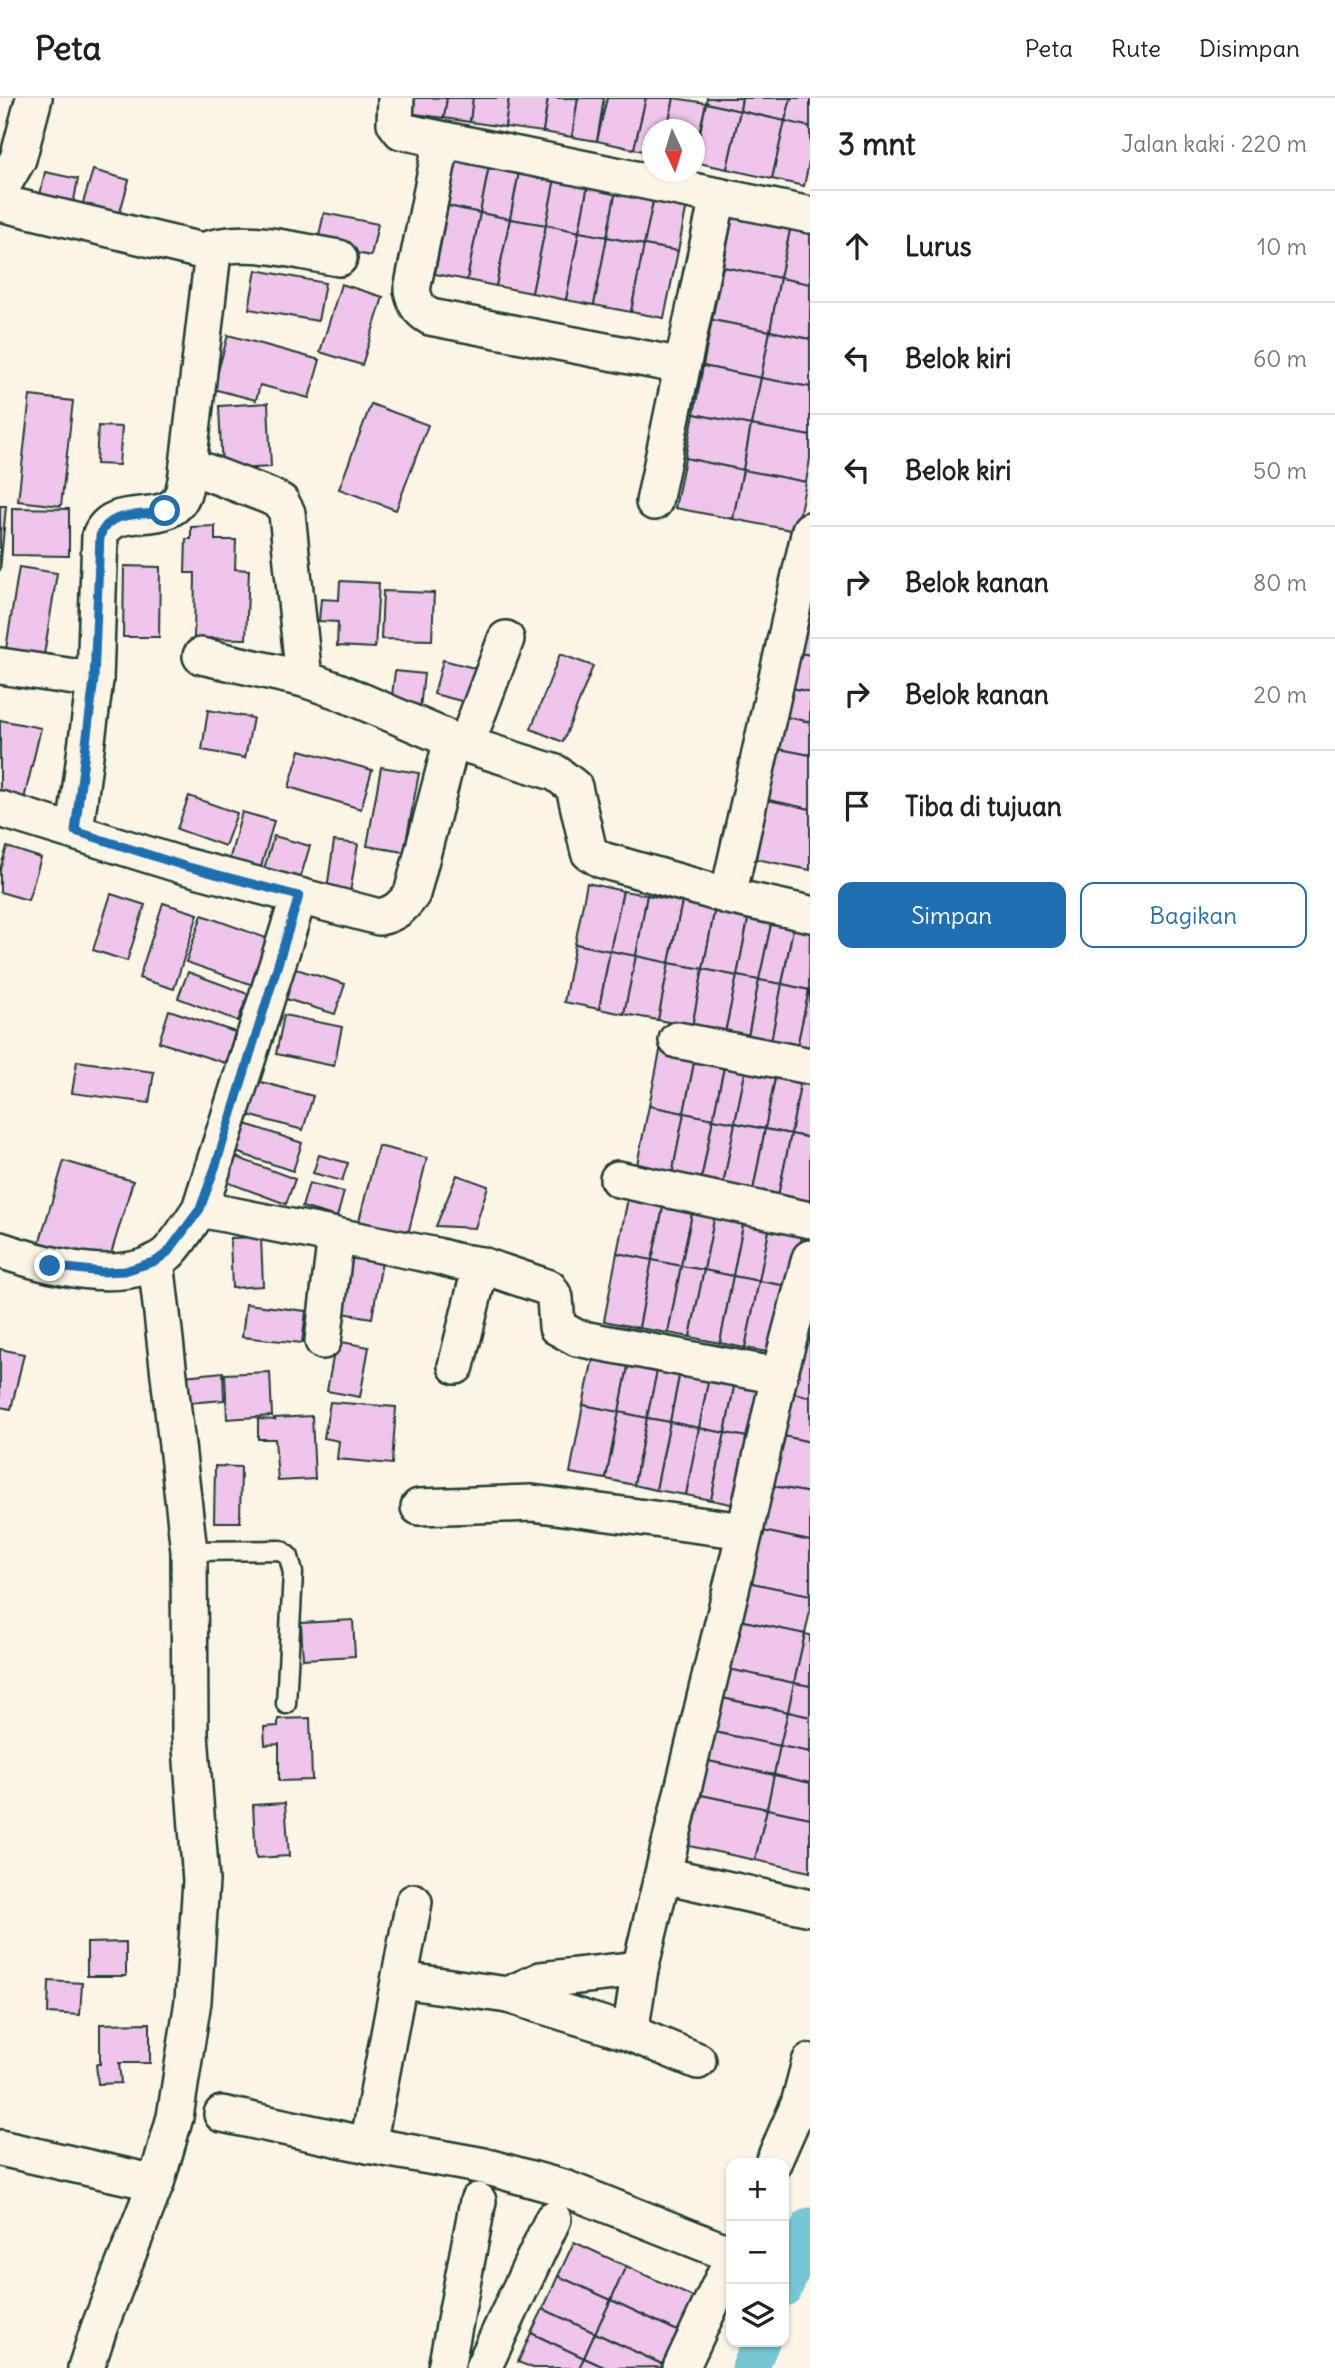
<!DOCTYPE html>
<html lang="id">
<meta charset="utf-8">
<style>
:root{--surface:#fff;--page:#f2f2f2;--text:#222;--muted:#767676;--line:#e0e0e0;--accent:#1f6fb2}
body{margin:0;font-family:Delius,sans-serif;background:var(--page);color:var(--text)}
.controls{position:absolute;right:21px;bottom:21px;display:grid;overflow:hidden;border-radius:14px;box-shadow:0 2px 5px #0004}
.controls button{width:63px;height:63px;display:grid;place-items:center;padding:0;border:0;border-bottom:2px solid var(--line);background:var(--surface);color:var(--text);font:35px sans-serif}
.compass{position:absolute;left:642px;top:21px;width:63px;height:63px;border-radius:50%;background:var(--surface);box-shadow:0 2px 5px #0004;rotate:176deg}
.stop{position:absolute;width:21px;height:21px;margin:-16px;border:5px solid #1f6fb2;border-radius:50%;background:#fff}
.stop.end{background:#1f6fb2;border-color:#fff;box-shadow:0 2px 7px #0008}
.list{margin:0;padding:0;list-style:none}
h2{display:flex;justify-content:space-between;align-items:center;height:91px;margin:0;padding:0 28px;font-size:30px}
h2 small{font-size:23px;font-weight:400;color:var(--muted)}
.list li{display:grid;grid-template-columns:46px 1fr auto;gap:21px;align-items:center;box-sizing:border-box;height:112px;padding:0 28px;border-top:2px solid var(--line)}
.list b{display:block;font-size:26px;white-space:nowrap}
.list em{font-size:23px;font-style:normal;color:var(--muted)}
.actions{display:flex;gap:14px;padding:21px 28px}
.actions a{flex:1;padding:16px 0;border:2px solid var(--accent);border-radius:14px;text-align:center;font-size:24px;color:var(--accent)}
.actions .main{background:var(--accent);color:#fff}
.icon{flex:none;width:38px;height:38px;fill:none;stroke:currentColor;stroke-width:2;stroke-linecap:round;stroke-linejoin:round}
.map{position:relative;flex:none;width:810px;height:2270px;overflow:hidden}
header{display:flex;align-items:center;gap:42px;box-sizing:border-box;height:98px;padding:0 35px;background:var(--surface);border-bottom:2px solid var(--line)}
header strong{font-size:33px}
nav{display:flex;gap:38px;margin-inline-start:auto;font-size:24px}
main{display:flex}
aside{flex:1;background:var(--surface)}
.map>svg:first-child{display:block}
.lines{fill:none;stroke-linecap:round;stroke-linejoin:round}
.canal{stroke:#77c6d3;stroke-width:37}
.building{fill:#f0c5eb;stroke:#1f3d34;stroke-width:2}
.service-casing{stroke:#1f3d34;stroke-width:23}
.minor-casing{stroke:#1f3d34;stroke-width:40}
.service{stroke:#fcf5e5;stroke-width:18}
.minor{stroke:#fcf5e5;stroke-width:35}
.route{stroke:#1f6fb2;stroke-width:9}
</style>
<header>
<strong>Peta</strong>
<nav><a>Peta</a><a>Rute</a><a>Disimpan</a></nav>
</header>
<main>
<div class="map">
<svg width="810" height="2270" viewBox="0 0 810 2270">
<rect width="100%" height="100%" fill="#fcf5e5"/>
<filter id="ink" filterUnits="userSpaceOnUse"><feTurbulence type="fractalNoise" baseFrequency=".0143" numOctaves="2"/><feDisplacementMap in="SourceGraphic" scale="14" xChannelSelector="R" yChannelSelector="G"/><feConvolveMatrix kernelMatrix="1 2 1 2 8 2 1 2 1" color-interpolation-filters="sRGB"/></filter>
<g filter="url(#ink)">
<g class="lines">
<g class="canal">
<polyline points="784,2190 810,2128"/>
<polyline points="750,2270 761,2244"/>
</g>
</g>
<g class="building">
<polygon points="410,0 447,0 444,20 408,15"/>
<polygon points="447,0 473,0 470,24 444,20"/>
<polygon points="473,0 509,0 505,29 470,24"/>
<polygon points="509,0 548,0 543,34 505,29"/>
<polygon points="548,0 578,0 572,39 543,34"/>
<polygon points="578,0 604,0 597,43 572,39"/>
<polygon points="607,0 646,0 634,51 597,43"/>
<polygon points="646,0 674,0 667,32 652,32 652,55 634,51"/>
<polygon points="674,0 706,5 694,57 694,32 667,32"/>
<polygon points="707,0 742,0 740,13 706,5"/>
<polygon points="742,0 791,0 785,23 740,13"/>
<polygon points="791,0 810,0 810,29 785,23"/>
<polygon points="706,5 740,13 727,71 694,64"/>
<polygon points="740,13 785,23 772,81 727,71"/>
<polygon points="785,23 810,29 810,60 804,88 772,81"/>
<polygon points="458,56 490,63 480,115 448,108"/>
<polygon points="490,63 520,69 510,121 480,115"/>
<polygon points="520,69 556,75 546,127 510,121"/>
<polygon points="93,72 129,82 116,128 79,118"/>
<polygon points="45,74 78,81 71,118 37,111"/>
<polygon points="556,75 589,82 579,134 546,127"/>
<polygon points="589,82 617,87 607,139 579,134"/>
<polygon points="617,87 655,94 644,147 607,139"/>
<polygon points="655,94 688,101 678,153 644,147"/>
<polygon points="448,108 480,115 467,182 435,176"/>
<polygon points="324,115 378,126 371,158 317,147"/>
<polygon points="480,115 510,121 496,188 467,182"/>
<polygon points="733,118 791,128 780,180 723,169"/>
<polygon points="510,121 546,127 532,195 496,188"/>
<polygon points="546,127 579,134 566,202 532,195"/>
<polygon points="791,128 810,132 810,186 780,180"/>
<polygon points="579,134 607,139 594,207 566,202"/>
<polygon points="607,139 644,147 631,214 594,207"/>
<polygon points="644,147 678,153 664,220 631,214"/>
<polygon points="723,169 780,180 770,233 712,222"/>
<polygon points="256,172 325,185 318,223 249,211"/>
<polygon points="780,180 810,186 810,241 770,233"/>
<polygon points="341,186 383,199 362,267 320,254"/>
<polygon points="712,222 770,233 761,280 703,268"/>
<polygon points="770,233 810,241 810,289 761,280"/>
<polygon points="228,237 320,262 309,300 260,287 256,302 213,291"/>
<polygon points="703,268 761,280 751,327 694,316"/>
<polygon points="761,280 810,289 810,338 751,327"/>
<polygon points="30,298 73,303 61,408 18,403"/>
<polygon points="268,305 271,369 222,372 219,308"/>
<polygon points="371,306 428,327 396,412 339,391"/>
<polygon points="694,316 751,327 743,372 685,360"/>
<polygon points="751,327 810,338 810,361 806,384 743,372"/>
<polygon points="98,328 122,329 119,367 96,366"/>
<polygon points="685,360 743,372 733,421 675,410"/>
<polygon points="743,372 806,384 796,433 733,421"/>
<polygon points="0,408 6,408 0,473"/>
<polygon points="12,410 69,411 69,458 12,457"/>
<polygon points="215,428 215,442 236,442 235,471 249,472 246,541 194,540 195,475 185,475 186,441 191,441 191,429"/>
<polygon points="124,468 160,469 159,539 123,539"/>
<polygon points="19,469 57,475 44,557 6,551"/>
<polygon points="340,483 379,485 375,550 337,548 338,524 319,523 321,501 339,502"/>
<polygon points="383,493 434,495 432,542 381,541"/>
<polygon points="806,525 810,526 810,557 799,555"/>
<polygon points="799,555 810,557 810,594 792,590"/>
<polygon points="560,556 593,568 563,644 531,631"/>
<polygon points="443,562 486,573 477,607 434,596"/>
<polygon points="395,573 424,576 420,610 391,606"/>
<polygon points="792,590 810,594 810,624 786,619"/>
<polygon points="208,612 253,620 245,660 202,652"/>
<polygon points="786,619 810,624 810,657 779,651"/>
<polygon points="0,622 41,630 24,701 0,696"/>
<polygon points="779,651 810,657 810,711 768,702"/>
<polygon points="300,652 372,672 361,711 289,689"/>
<polygon points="381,669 419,675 404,754 367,748"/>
<polygon points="189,698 237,715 225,748 177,731"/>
<polygon points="768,702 810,711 810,772 756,761"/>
<polygon points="242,714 274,723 259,776 228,767"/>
<polygon points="274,738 310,748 299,784 263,774"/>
<polygon points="334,743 358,746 349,801 326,798"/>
<polygon points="7,749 41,760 28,802 0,794 0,771"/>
<polygon points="587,785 623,793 610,853 575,846"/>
<polygon points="623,793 647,797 636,858 610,853"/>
<polygon points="111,796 145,807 127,863 93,852"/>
<polygon points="647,797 682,804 669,865 636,858"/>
<polygon points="682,804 715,810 703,871 669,865"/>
<polygon points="163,805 198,816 174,891 139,880"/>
<polygon points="715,810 749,817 737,878 703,871"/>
<polygon points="202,817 269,841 253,887 186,864"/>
<polygon points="749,817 772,822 759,882 737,878"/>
<polygon points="772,822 794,826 782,886 759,882"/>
<polygon points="794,826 810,829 809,892 782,886"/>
<polygon points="575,846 610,853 599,911 564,904"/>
<polygon points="610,853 636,858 624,916 599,911"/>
<polygon points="636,858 669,865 658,922 624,916"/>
<polygon points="669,865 703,871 692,929 658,922"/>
<polygon points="283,867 345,886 335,916 273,897"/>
<polygon points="703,871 737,878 725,935 692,929"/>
<polygon points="188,874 248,896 238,923 178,900"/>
<polygon points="737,878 759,882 748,939 725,935"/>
<polygon points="759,882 782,886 771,944 748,939"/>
<polygon points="782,886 809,892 797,949 771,944"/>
<polygon points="809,892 810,892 810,952 797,949"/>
<polygon points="169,912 235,934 225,965 159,944"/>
<polygon points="284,917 342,929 334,968 276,956"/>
<polygon points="661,948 696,955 684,1015 649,1008"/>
<polygon points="696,955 726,960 713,1021 684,1015"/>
<polygon points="726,960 747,965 735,1025 713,1021"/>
<polygon points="77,963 154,974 149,1005 72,995"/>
<polygon points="747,965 777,970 765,1031 735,1025"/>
<polygon points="777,970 802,976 791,1036 765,1031"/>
<polygon points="802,976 810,977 810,1040 791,1036"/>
<polygon points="257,983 313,998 303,1032 248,1017"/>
<polygon points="649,1008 684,1015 671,1083 635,1076"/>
<polygon points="684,1015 713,1021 700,1088 671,1083"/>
<polygon points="713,1021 735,1025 722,1093 700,1088"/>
<polygon points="735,1025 765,1031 752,1098 722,1093"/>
<polygon points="246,1026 302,1045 293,1073 236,1054"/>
<polygon points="765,1031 791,1036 777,1103 752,1098"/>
<polygon points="791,1036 810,1040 810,1110 777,1103"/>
<polygon points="378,1048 427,1060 408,1136 359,1123"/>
<polygon points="319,1057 348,1065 342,1083 313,1075"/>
<polygon points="233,1058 295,1081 286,1106 224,1083"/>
<polygon points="64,1063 133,1083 108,1166 39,1146"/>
<polygon points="457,1077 488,1088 475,1130 436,1128"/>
<polygon points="309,1085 344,1094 337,1119 302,1109"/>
<polygon points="629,1095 665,1101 652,1162 617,1155"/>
<polygon points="665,1101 694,1107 681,1168 652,1162"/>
<polygon points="694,1107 716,1112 704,1172 681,1168"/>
<polygon points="716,1112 745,1117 733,1178 704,1172"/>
<polygon points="745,1117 771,1123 759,1183 733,1178"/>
<polygon points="771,1123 804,1129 792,1189 759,1183"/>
<polygon points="261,1139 263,1188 232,1190 230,1140"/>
<polygon points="617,1155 652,1162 639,1230 604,1223"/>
<polygon points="340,1157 382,1164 372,1220 330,1213"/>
<polygon points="652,1162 681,1168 668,1235 639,1230"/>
<polygon points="681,1168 704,1172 690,1239 668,1235"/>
<polygon points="704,1172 733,1178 720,1245 690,1239"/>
<polygon points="733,1178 759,1183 745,1250 720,1245"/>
<polygon points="759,1183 792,1189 779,1256 745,1250"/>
<polygon points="246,1206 306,1213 302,1245 242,1239"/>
<polygon points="801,1238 810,1240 810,1299 789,1294"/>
<polygon points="336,1243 369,1249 360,1299 327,1293"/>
<polygon points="596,1246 631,1254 619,1314 583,1307"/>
<polygon points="0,1251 24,1256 11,1311 0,1309"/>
<polygon points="631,1254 660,1259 647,1320 619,1314"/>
<polygon points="660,1259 682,1264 670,1324 647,1320"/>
<polygon points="682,1264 711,1269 699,1330 670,1324"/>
<polygon points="711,1269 737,1274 725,1335 699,1330"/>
<polygon points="223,1274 224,1302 187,1305 184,1278"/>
<polygon points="270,1274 272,1318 227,1321 225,1276"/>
<polygon points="737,1274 770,1280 758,1341 725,1335"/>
<polygon points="789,1294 810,1299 810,1344 779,1337"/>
<polygon points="330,1304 396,1309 392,1366 337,1361 339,1343 324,1340"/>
<polygon points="583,1307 619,1314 606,1381 570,1375"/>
<polygon points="619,1314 647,1320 634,1387 606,1381"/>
<polygon points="312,1318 315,1381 278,1383 275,1341 258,1341 258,1321 275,1322 274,1320"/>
<polygon points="647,1320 670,1324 656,1392 634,1387"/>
<polygon points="670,1324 699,1330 686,1397 656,1392"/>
<polygon points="699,1330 725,1335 711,1402 686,1397"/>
<polygon points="725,1335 758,1341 745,1409 711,1402"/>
<polygon points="779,1337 810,1344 810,1395 768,1387"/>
<polygon points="215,1368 241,1369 240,1424 214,1424"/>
<polygon points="768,1387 810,1395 810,1443 758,1432"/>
<polygon points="758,1432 810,1443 810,1497 747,1484"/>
<polygon points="747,1484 810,1497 810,1513 805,1536 739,1522"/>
<polygon points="353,1522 355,1558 303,1561 301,1525"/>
<polygon points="739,1522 805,1536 794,1585 728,1571"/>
<polygon points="805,1536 810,1537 810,1588 794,1585"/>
<polygon points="728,1571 794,1585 788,1614 722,1600"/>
<polygon points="794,1585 810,1588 810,1619 788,1614"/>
<polygon points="722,1600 788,1614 780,1648 714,1634"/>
<polygon points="788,1614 810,1619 810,1654 780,1648"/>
<polygon points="310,1620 312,1682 279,1683 279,1646 265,1647 264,1629 278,1628 278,1621"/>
<polygon points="714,1634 780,1648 774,1677 708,1663"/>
<polygon points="780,1648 810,1654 810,1685 774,1677"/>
<polygon points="708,1663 774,1677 767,1711 701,1697"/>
<polygon points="774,1677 810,1685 810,1720 767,1711"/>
<polygon points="701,1697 767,1711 755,1762 689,1748"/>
<polygon points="285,1705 289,1758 256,1760 253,1707"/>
<polygon points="767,1711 810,1720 810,1774 755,1762"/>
<polygon points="126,1844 126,1878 87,1878 87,1845"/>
<polygon points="49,1883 82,1885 80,1917 48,1915"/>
<polygon points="150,1925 150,1965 119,1965 121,1985 98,1986 96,1966 100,1966 100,1926"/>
<polygon points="574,2144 626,2168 611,2202 558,2178"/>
<polygon points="626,2168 699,2202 684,2236 611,2202"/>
<polygon points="558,2178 611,2202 595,2235 543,2211"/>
<polygon points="611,2202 684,2236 668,2269 595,2235"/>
<polygon points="543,2211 595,2235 584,2260 531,2235"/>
<polygon points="531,2235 584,2260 579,2270 533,2270 518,2264"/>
<polygon points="595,2235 668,2269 606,2270 584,2260"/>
<polygon points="584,2260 606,2270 579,2270"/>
</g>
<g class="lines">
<defs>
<polyline id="service" points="189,1453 281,1452 289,1459 293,1475 286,1606"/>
<g id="minor">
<polyline points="396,0 395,25 401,33 810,117"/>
<path d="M 442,42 L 412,192 C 415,205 418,212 430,219 L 682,268"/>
<polyline points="0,92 18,61 34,0"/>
<path d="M 0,105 L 202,153 L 209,157 L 212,163 L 188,367 C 187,376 186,386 183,395 C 169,433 114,401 100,438 L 95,582 L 75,733"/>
<path d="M 202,153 C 246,137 294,153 339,160"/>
<polyline points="188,367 269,398 281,404 287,415 304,581 338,593 452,642 556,675 574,689 589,754 602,762 728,798 810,816"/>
<polyline points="654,404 718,98"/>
<polyline points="201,558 304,581"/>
<polyline points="0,568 95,582"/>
<polyline points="466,647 506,541"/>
<polyline points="0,711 181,767 299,798"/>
<polyline points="728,798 810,432"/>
<polyline points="677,942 810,968"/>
<polyline points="618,1081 810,1122"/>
<polyline points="200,1111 437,1158 455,1163 481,1167 456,1268"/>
<path d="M 0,1152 C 45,1167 128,1191 168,1155 C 180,1143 190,1125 200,1111 L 299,798 L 379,819 C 395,816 402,809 412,796 L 452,642"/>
<polyline points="481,1167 549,1190 555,1200 557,1229 577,1240 779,1278"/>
<polyline points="323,1243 336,1138"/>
<polyline points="419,1409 532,1405 745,1433"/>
<polyline points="664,1777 810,1810"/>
<polyline points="401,1882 508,1897 630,1935 698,1963"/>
<polyline points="508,1897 541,1882 640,1871"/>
<polyline points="630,1935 640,1871 745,1433 779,1278 810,1160"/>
<polyline points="222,2016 368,2047 484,2068 567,2091 731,2156"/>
<polyline points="368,2047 414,1804"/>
<polyline points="0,2050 156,2085"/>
<polyline points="773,2065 799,2006 810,1964"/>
<polyline points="86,2270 99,2230 156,2085 175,2019 193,1903 201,1783 190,1636 189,1453 156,1163"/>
<polyline points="446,2270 478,2103"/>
<polyline points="483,2270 553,2121"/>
<polyline points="681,2270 731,2163"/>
</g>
</defs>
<use href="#service" class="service-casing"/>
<use href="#minor" class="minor-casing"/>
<use href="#service" class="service"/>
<use href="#minor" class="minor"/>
</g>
</g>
<g class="lines" filter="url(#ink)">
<path class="route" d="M 50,1168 L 102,1174 L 125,1173 L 156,1163 L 168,1154 L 200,1111 L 216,1067 L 299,798 L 181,767 L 75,733 L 94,582 L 100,438 C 109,411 143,419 165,413"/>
</g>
</svg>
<div class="controls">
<button>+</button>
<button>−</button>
<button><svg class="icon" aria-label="layers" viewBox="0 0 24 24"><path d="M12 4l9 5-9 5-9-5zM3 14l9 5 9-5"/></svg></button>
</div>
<svg class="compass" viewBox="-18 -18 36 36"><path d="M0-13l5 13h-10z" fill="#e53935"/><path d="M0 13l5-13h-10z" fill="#767676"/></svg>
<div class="stop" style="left:165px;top:413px"></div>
<div class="stop end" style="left:50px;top:1168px"></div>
</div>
<aside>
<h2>3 mnt<small>Jalan kaki · 220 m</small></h2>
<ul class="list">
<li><svg class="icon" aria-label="ahead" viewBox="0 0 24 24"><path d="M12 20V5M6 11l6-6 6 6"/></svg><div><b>Lurus</b></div><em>10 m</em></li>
<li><svg class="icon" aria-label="left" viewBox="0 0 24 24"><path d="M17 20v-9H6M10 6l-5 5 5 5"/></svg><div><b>Belok kiri</b></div><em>60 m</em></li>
<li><svg class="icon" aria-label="left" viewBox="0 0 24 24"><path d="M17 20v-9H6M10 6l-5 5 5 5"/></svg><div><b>Belok kiri</b></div><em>50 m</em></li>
<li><svg class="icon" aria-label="right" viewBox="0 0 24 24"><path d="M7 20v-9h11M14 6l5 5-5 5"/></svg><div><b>Belok kanan</b></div><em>80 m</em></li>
<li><svg class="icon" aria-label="right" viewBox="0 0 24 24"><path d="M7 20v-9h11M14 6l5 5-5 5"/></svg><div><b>Belok kanan</b></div><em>20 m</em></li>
<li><svg class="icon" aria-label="arrive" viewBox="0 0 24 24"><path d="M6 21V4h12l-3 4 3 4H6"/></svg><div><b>Tiba di tujuan</b></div></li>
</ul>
<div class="actions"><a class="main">Simpan</a><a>Bagikan</a></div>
</aside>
</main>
